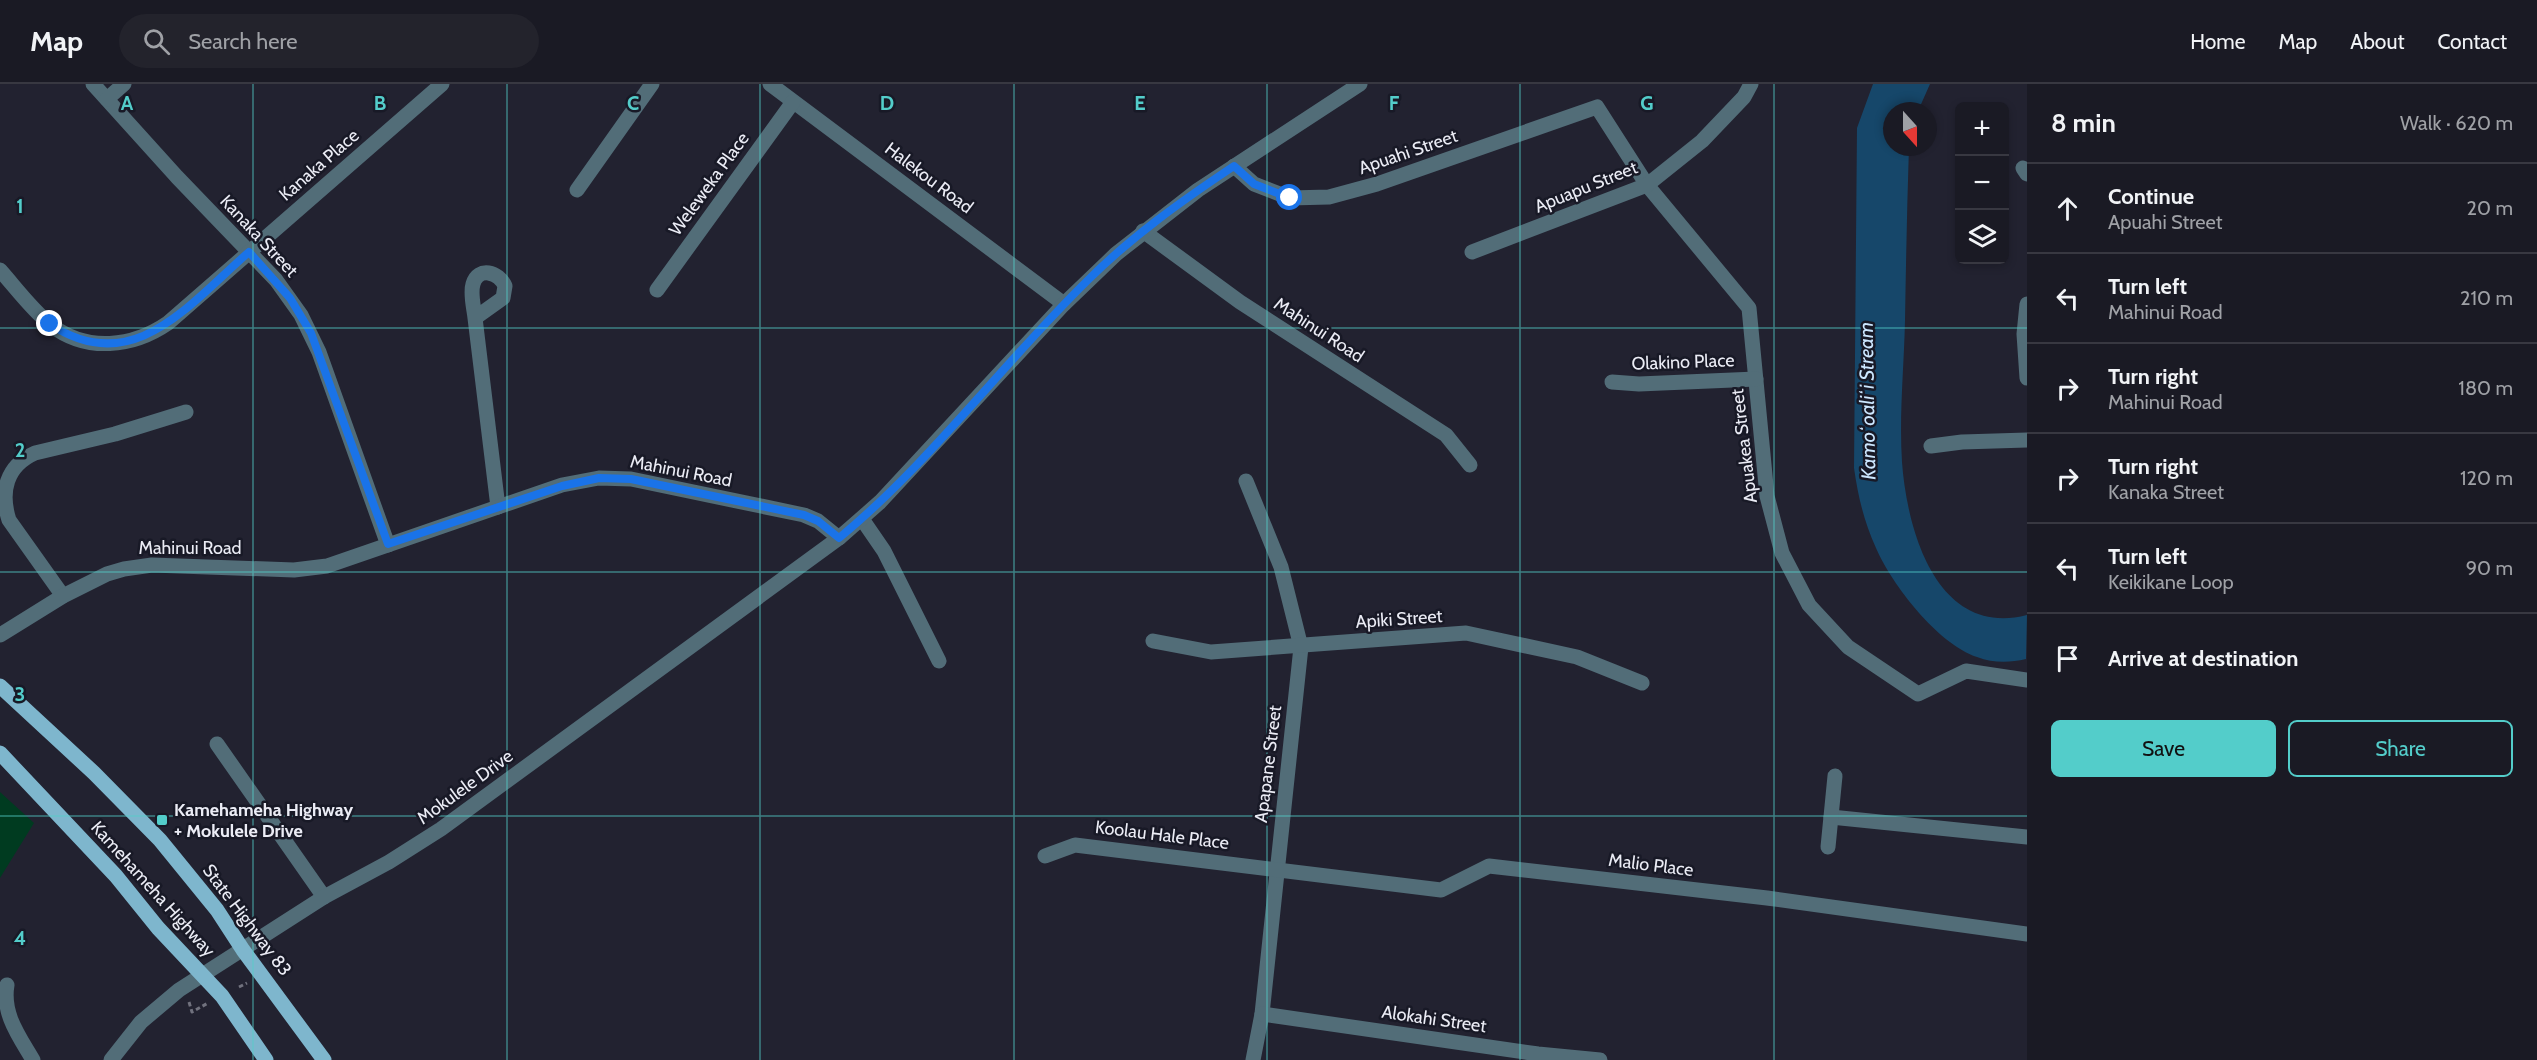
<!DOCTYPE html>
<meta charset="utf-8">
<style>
:root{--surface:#1a1a24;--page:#23232c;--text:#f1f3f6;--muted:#9fa1a6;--line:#383841;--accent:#53cdca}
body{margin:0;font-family:Cabin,sans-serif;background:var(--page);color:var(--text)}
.controls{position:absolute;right:18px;top:18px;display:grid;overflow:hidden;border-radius:9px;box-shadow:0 3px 9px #0003}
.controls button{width:54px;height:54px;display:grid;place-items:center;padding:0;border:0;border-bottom:2px solid var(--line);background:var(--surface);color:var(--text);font:30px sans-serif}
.compass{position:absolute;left:1883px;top:18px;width:54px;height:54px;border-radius:50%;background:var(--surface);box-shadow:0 3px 9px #0003;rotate:159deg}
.stop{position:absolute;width:18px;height:18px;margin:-14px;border:4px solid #1a73e8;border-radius:50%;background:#fff}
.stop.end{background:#1a73e8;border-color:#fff;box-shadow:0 2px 6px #0008}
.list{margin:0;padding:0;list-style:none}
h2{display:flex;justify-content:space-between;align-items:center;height:78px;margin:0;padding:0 24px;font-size:26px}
h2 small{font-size:20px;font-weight:400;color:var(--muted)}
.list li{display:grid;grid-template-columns:39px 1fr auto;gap:18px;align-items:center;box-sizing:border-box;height:90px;padding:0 24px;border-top:2px solid var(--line)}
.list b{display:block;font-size:22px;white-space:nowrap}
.list p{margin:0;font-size:20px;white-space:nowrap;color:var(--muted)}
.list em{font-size:20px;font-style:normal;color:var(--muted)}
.actions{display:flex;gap:12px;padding:18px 24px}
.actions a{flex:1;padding:14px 0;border:2px solid var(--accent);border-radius:9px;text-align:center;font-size:21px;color:var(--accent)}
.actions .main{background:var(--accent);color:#111}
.icon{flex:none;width:33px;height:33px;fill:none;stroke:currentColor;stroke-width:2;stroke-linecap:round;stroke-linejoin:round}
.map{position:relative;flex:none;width:2027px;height:976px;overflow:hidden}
header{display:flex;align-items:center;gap:36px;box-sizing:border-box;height:84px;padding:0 30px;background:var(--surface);border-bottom:2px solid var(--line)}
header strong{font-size:28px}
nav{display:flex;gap:33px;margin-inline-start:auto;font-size:21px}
.search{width:420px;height:54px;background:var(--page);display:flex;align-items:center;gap:15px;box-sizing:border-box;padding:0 21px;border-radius:33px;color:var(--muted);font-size:22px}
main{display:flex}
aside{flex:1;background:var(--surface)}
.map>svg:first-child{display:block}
.green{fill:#003b20}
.water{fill:#16476a}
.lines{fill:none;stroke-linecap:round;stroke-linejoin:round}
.path{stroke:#71727e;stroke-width:3;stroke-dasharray:4.5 3;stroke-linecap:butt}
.minor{stroke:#526d78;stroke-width:15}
.major{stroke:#7eb6cd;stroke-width:15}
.route{stroke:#1a73e8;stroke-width:8}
.grid{fill:none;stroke:#53cdca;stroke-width:1.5;stroke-opacity:0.55}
.poi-dot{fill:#53cdca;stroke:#181926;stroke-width:2}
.labels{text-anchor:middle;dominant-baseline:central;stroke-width:5;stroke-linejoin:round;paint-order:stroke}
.street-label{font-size:18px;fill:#ebecf5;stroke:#181926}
.poi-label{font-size:18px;font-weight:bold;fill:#ebecf5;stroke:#181926;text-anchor:start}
.water-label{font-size:20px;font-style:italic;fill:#cce7ff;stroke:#181926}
.grid-label{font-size:20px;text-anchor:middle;font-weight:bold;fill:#53cdca;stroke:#181926;stroke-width:5;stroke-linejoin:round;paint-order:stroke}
</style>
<header>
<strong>Map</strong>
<div class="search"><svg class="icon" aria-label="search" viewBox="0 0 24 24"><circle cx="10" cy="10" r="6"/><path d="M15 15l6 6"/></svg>Search here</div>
<nav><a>Home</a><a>Map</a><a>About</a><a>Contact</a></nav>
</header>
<main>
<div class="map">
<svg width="2027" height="976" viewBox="0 0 2027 976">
<rect width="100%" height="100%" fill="#222230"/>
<polygon class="green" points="0,708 34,739 0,794"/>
<path class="water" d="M 1873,0 L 1930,0 L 1918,27 L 1892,27 L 1892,63 L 1909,63 C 1907,121 1906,179 1905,237 C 1904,283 1899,332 1902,378 C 1907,447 1937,554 2027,531 L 2026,575 C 2009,579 1993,579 1977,573 C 1938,560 1892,501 1876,464 C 1864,438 1858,412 1854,384 L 1857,44 Z"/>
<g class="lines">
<g class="path">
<polyline points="239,903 247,899"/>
<polyline points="189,918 192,928 208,919"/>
</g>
<g class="minor">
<polyline points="93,0 177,93 276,196 301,231 319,268 388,461"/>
<polyline points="770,0 1064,220"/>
<polyline points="107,15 124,0"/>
<polyline points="1234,82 1254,100 1290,114 1329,113 1377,100 1597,23 1647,101 1749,224 1767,412 1782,469 1809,521 1848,563 1918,610 1966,587 2027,596"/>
<polyline points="2023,84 2027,90"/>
<polyline points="577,106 652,0"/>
<polyline points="1143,147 1240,218 1446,351 1470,381"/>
<polyline points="1472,168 1647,101 1702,57 1744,13 1751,0"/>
<path d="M 0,186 C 16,204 32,226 51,241 C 87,269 133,263 168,239 L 442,0"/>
<polyline points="657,206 793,18"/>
<polyline points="2027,220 2024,250 2027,294"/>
<path d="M 475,234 L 503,214 L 505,202 C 499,188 478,182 473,200 C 470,210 474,224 475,234 L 498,423"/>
<polyline points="1612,298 1639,300 1756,295"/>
<polyline points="1931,362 1962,358 2027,356"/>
<polyline points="1246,397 1281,483 1301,563 1262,930 1253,976"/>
<polyline points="862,435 884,467 939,577"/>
<path d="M 63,512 L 9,436 C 0,408 6,382 35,369 L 115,350 L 186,328"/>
<polyline points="0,551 63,512 107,490 124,485 152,481 294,486 327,482 562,401 599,394 631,395 804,431 818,437 839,454 880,418 1064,220 1116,170 1198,106 1360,0"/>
<polyline points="1153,557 1211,568 1466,549 1577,573 1642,599"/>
<polyline points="217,660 324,813"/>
<polyline points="1831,733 2027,753"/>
<polyline points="1828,763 1835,692"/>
<polyline points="1045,772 1075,761 1441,806 1489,782 1767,814 2027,850"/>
<path d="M 7,901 C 2,930 19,952 33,976"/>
<polyline points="1262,930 1538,970 1600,976"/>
<polyline points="111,976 141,938 179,906 324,813 389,778 441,745 839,454"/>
</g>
<g class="major">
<polyline points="0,602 94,689 160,756 217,826 243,866 324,976"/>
<polyline points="0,669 116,792 158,844 222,912 266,976"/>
</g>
</g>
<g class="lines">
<path class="route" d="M 50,240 C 133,296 190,219 249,168 L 290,214 L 311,249 L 388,460 L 562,402 L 599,394 L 631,395 L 804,431 L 818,437 L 839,454 C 930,379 1003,279 1088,196 C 1132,152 1183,116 1234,82 L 1254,100 L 1290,114"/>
</g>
<path class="grid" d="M 253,0 L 253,976M 507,0 L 507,976M 760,0 L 760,976M 1014,0 L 1014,976M 1267,0 L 1267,976M 1520,0 L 1520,976M 1774,0 L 1774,976M 0,244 L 2027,244M 0,488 L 2027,488M 0,732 L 2027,732"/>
<rect class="poi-dot" x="156" y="730" width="12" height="12" rx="3"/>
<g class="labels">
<g class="street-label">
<text transform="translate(1408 68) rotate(-19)">Apuahi Street</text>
<text transform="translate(319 81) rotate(-41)">Kanaka Place</text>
<text transform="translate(929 94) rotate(37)">Halekou Road</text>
<text transform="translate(709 100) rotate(-54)">Weleweka Place</text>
<text transform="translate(1586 103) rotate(-22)">Apuapu Street</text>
<text transform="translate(259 152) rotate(47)">Kanaka Street</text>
<text transform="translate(1319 246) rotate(33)">Mahinui Road</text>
<text transform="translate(1683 278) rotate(-2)">Olakino Place</text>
<text transform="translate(1744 362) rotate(-97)">Apuakea Street</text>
<text transform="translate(681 387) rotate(11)">Mahinui Road</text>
<text x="190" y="464">Mahinui Road</text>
<text transform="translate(1399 535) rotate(-4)">Apiki Street</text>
<text transform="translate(1268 680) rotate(-83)">Apapane Street</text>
<text transform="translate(465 703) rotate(-36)">Mokulele Drive</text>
<text transform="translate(1162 751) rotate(7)">Koolau Hale Place</text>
<text transform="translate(1651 781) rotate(7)">Malio Place</text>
<text transform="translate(153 805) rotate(48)">Kamehameha Highway</text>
<text transform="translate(247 836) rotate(53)">State Highway 83</text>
<text transform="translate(1434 935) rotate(8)">Alokahi Street</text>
</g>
<g class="poi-label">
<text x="174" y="726">Kamehameha Highway<tspan x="174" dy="21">+ Mokulele Drive</tspan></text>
</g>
<g class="water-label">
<text transform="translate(1867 317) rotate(-91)">Kamoʻoaliʻi Stream</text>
</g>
</g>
<g class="grid-label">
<text x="127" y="26">A</text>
<text x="380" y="26">B</text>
<text x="633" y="26">C</text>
<text x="887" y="26">D</text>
<text x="1140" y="26">E</text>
<text x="1394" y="26">F</text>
<text x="1647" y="26">G</text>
<text x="20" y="129">1</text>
<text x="20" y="373">2</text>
<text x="20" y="617">3</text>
<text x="20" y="861">4</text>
</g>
</svg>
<div class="controls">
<button>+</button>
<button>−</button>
<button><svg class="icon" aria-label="layers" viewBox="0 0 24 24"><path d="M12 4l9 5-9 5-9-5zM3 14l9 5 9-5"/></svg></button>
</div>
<svg class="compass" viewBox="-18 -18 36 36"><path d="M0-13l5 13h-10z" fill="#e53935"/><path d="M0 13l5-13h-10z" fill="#9fa1a6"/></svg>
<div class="stop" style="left:1290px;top:114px"></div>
<div class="stop end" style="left:50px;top:240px"></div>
</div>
<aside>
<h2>8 min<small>Walk · 620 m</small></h2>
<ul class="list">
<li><svg class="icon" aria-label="ahead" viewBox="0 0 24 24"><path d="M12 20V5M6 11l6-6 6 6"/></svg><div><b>Continue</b><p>Apuahi Street</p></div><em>20 m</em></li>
<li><svg class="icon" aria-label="left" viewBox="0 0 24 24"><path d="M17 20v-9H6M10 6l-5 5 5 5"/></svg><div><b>Turn left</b><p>Mahinui Road</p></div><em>210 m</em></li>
<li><svg class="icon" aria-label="right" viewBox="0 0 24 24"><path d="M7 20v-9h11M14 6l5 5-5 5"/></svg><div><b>Turn right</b><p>Mahinui Road</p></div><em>180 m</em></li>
<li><svg class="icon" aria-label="right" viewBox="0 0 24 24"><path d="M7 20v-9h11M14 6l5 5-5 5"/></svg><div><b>Turn right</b><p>Kanaka Street</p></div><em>120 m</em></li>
<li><svg class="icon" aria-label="left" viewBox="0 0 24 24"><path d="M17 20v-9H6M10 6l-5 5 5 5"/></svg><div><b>Turn left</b><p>Keikikane Loop</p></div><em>90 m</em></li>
<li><svg class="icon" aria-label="arrive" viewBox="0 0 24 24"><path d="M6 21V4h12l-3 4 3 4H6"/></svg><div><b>Arrive at destination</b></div></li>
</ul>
<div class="actions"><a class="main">Save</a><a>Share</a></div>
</aside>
</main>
